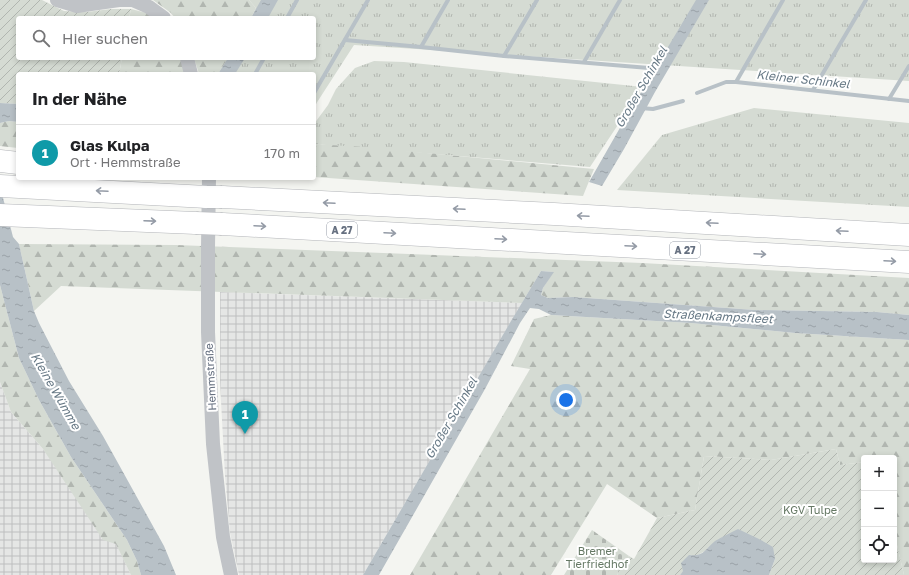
<!DOCTYPE html>
<html lang="de">
<meta charset="utf-8">
<style>
:root{--surface:#fff;--page:#f2f2f2;--text:#202124;--muted:#757577;--line:#e0e0e0;--accent:#d76f2f}
body{margin:0;font-family:"Golos Text",sans-serif;background:var(--page);color:var(--text)}
.controls{position:absolute;right:12px;bottom:12px;display:grid;overflow:hidden;border-radius:4px;box-shadow:0 2px 6px #0003}
.controls button{width:36px;height:36px;display:grid;place-items:center;padding:0;border:0;border-bottom:1px solid var(--line);background:var(--surface);color:var(--text);font:20px sans-serif}
.you{position:absolute;left:566px;top:400px;width:14px;height:14px;margin:-10px;border:3px solid #fff;border-radius:50%;background:#1a73e8;box-shadow:0 0 0 6px #1a73e833}
.badge{display:grid;place-items:center;width:26px;height:26px;border-radius:50%;background:var(--accent);color:#fff;font-size:13px;font-weight:700}
.pin{position:absolute;translate:-50% -33px;filter:drop-shadow(0 1px 2px #0008)}
.pin::after{content:'';position:absolute;top:21px;width:14px;height:12px;background:inherit;clip-path:polygon(0 0,100% 0,50% 100%)}
.list{margin:0;padding:0;list-style:none}
h2{display:flex;justify-content:space-between;align-items:center;height:52px;margin:0;padding:0 16px;font-size:17px}
h2 small{font-size:13px;font-weight:400;color:var(--muted)}
.list li{display:grid;grid-template-columns:26px 1fr auto;gap:12px;align-items:center;box-sizing:border-box;height:56px;padding:0 16px;border-top:1px solid var(--line)}
.list b{display:block;font-size:15px;white-space:nowrap}
.list p{margin:0;font-size:13px;white-space:nowrap;color:var(--muted)}
.list em{font-size:13px;font-style:normal;color:var(--muted)}
.icon{flex:none;width:22px;height:22px;fill:none;stroke:currentColor;stroke-width:2;stroke-linecap:round;stroke-linejoin:round}
.map{position:relative;flex:none;width:909px;height:575px;overflow:hidden}
.search{position:absolute;background:var(--surface);box-shadow:0 2px 6px #0003;left:16px;top:16px;width:300px;height:44px;display:flex;align-items:center;gap:10px;box-sizing:border-box;padding:0 14px;border-radius:4px;color:var(--muted);font-size:15px}
.panel{position:absolute;background:var(--surface);box-shadow:0 2px 6px #0003;left:16px;top:72px;width:300px;height:108px;border-radius:4px}
.map>svg:first-child{display:block}
.industrial{fill:url(#industrial-grid)}
.grass{fill:url(#grass-tufts)}
.forest{fill:url(#forest-firs)}
.cemetery{fill:url(#cemetery-stones)}
.garden{fill:url(#garden-furrows)}
.water{fill:url(#water-ripples)}
.lines{fill:none;stroke-linecap:round;stroke-linejoin:round}
.stream{stroke:#b8c1c7;stroke-width:4}
.highway-casing{stroke:#b3b5b9;stroke-width:23}
.street{stroke:#c0c3c7;stroke-width:14}
.highway{stroke:#fff;stroke-width:22}
.highway-bridge-casing{stroke:#b3b5b9;stroke-width:23;stroke-linecap:butt}
.highway-bridge{stroke:#fff;stroke-width:22}
.oneway{stroke:#949ba6}
.labels{text-anchor:middle;dominant-baseline:central;stroke-width:4;stroke-linejoin:round;paint-order:stroke}
.shield{fill:#fff;stroke:#949ba6;stroke-width:1}
.shield-label{font-size:10px;font-weight:bold;fill:#667080}
.street-label{font-size:11px;fill:#667080;stroke:#fff}
.park-label{font-size:11px;fill:#657864;stroke:#fff}
.water-label{font-size:12px;font-style:italic;fill:#667885;stroke:#fff}
</style>
<div class="map">
<svg width="909" height="575" viewBox="0 0 909 575">
<defs>
<pattern id="industrial-grid" width="8" height="8" patternUnits="userSpaceOnUse"><rect width="8" height="8" fill="#e5e6e5"/><path d="M0 4h8M4 0v8" fill="none" stroke="#bdbfbf"/></pattern>
<pattern id="grass-tufts" width="24" height="20" patternUnits="userSpaceOnUse"><rect width="24" height="20" fill="#d5dbd3"/><path d="M3 7l-1-3M5 7V3M7 7l1-3M15 17l-1-3M17 17v-4M19 17l1-3" fill="none" stroke="#b1b6b0"/></pattern>
<pattern id="forest-firs" width="22" height="20" patternUnits="userSpaceOnUse"><rect width="22" height="20" fill="#d5dbd3"/><path d="M5 1l3.5 6h-7zM16 11l3.5 6h-7z" fill="#b1b6b0"/></pattern>
<pattern id="cemetery-stones" width="16" height="16" patternUnits="userSpaceOnUse"><rect width="16" height="16" fill="#d5dbd3"/><path d="M2 7V4a2 2 0 0 1 4 0v3zM10 15v-3a2 2 0 0 1 4 0v3z" fill="#b1b6b0"/></pattern>
<pattern id="garden-furrows" width="10" height="10" patternUnits="userSpaceOnUse"><rect width="10" height="10" fill="#d5dbd3"/><path d="M-1 1l2-2M0 10L10 0M9 11l2-2" fill="none" stroke="#b1b6b0"/></pattern>
<pattern id="water-ripples" width="26" height="14" patternUnits="userSpaceOnUse"><rect width="26" height="14" fill="#b8c1c7"/><path d="M2 4q2-2 4 0t4 0M15 11q2-2 4 0t4 0" fill="none" stroke="#99a1a7"/></pattern>
</defs>
<rect width="100%" height="100%" fill="#f4f5f1"/>
<g class="industrial">
<polygon points="220,292 522,303 363,575 239,575 230,533 225,476 220,382"/>
<polygon points="0,382 11,412 43,449 116,543 131,575 0,575"/>
</g>
<g class="grass">
<polygon points="249,0 909,0 909,81 354,45 314,107 314,74 218,74 228,58 314,58 314,18 251,18 256,8"/>
<polygon points="374,61 404,62 643,87 590,167 314,144 314,124 328,105 336,89 355,68"/>
<polygon points="754,108 909,123 909,207 617,190 662,135"/>
</g>
<g class="forest">
<polygon points="153,0 249,0 256,8 251,18 175,18 171,13"/>
<polygon points="131,9 147,13 154,18 129,18"/>
<polygon points="122,58 182,58 185,74 119,74"/>
<polygon points="194,58 228,58 218,74 199,74"/>
<polygon points="9,121 18,122 18,148 0,146 0,123"/>
<polygon points="314,144 364,147 594,169 583,196 314,177"/>
<polygon points="19,244 176,245 642,263 909,278 909,315 877,312 755,310 573,297 548,298 541,295 543,288 553,272 541,271 522,303 61,286 34,311"/>
<polygon points="0,285 19,358 39,400 71,457 127,540 137,561 141,575 131,575 116,544 103,540 43,449 11,412 0,382"/>
<polygon points="551,315 691,323 795,333 909,340 909,575 904,575 894,532 894,458 864,458 864,462 840,465 836,449 771,460 704,456 695,510 657,518 607,484 551,575 410,575 530,369 511,366 534,319"/>
</g>
<polygon class="cemetery" points="592,530 629,556 617,575 564,575"/>
<g class="garden">
<polygon points="0,0 42,0 64,11 86,12 111,9 131,9 129,18 18,18 18,58 122,58 119,74 18,74 18,104 0,103"/>
<polygon points="836,449 840,465 864,462 864,560 894,560 894,532 904,575 769,575 775,559 715,542 705,551 696,556 680,575 617,575 629,556 634,559 657,518 695,510 704,456 771,460"/>
</g>
<g class="water">
<polygon points="261,0 278,0 268,18 251,18"/>
<polygon points="696,0 709,0 655,92 624,149 602,186 589,182 625,119"/>
<polygon points="228,58 245,58 235,74 218,74"/>
<polygon points="0,103 18,104 18,122 9,121 0,123"/>
<polygon points="0,186 13,237 19,244 34,311 39,323 69,381 103,436 164,546 176,575 141,575 137,561 127,540 71,457 39,400 19,358 0,285"/>
<polygon points="541,271 554,272 543,288 541,295 548,298 573,297 755,310 877,312 909,315 909,340 795,333 691,323 551,315 539,309 530,308 520,323 485,389 379,575 363,575 511,321"/>
<path d="M 738,529 L 759,539 L 773,547 L 775,559 L 769,575 L 680,575 L 683,571 L 681,563 L 689,555 C 704,557 705,549 715,541 C 722,537 730,533 738,529 Z"/>
</g>
<g class="lines">
<g class="stream">
<polyline points="287,18 297,0"/>
<polyline points="345,40 421,47 504,56 661,69"/>
<polyline points="421,47 448,0"/>
<polyline points="504,56 537,0"/>
<polyline points="584,62 620,0"/>
<polyline points="255,74 264,58"/>
<polyline points="736,82 783,0"/>
<polyline points="813,90 866,0"/>
<polyline points="314,93 368,0"/>
<polyline points="697,93 726,82 736,82 909,101"/>
<polyline points="889,99 909,66"/>
<polyline points="640,108 653,109 683,101"/>
</g>
<defs>
<g id="highway">
<polyline points="0,161 18,163"/>
<polyline points="0,186 207,197"/>
<polyline points="222,197 554,214 909,235"/>
<polyline points="0,215 196,223"/>
<polyline points="222,224 909,262"/>
</g>
</defs>
<use href="#highway" class="highway-casing"/>
<g class="street">
<polyline points="57,0 77,6 119,0 133,0 149,7 164,18"/>
<polyline points="187,58 191,74"/>
<polyline points="209,178 208,247 208,332 213,444 223,537 231,575"/>
</g>
<use href="#highway" class="highway"/>
<defs>
<g id="highway-bridge">
<polyline points="207,197 222,197"/>
<polyline points="196,223 222,224"/>
</g>
</defs>
<use href="#highway-bridge" class="highway-bridge-casing"/>
<use href="#highway-bridge" class="highway-bridge"/>
</g>
<defs><path id="oneway-shaft" d="M-6 0H5M1.5-3L5.5 0L1.5 3" fill="none" stroke-width="1.6" stroke-linecap="round" stroke-linejoin="round"/></defs>
<g class="oneway">
<use href="#oneway-shaft" transform="translate(102 191) rotate(-177)"/>
<use href="#oneway-shaft" transform="translate(329 203) rotate(-177)"/>
<use href="#oneway-shaft" transform="translate(459 209) rotate(-177)"/>
<use href="#oneway-shaft" transform="translate(583 216) rotate(-177)"/>
<use href="#oneway-shaft" transform="translate(150 221) rotate(2)"/>
<use href="#oneway-shaft" transform="translate(712 223) rotate(-177)"/>
<use href="#oneway-shaft" transform="translate(260 226) rotate(3)"/>
<use href="#oneway-shaft" transform="translate(842 231) rotate(-177)"/>
<use href="#oneway-shaft" transform="translate(390 233) rotate(3)"/>
<use href="#oneway-shaft" transform="translate(501 239) rotate(3)"/>
<use href="#oneway-shaft" transform="translate(631 246) rotate(3)"/>
<use href="#oneway-shaft" transform="translate(760 254) rotate(3)"/>
<use href="#oneway-shaft" transform="translate(890 261) rotate(3)"/>
</g>
<g class="labels">
<g class="shield">
<rect x="327" y="222" width="30" height="16" rx="3"/>
<rect x="670" y="242" width="30" height="16" rx="3"/>
</g>
<g class="shield-label">
<text x="342" y="230">A 27</text>
<text x="685" y="250">A 27</text>
</g>
<g class="street-label">
<text transform="translate(210 377) rotate(-93)">Hemmstraße</text>
</g>
<g class="park-label">
<text x="810" y="509">KGV Tulpe</text>
<text x="597" y="550">Bremer<tspan x="597" dy="13">Tierfriedhof</tspan></text>
</g>
<g class="water-label">
<text transform="translate(803 79) rotate(6)">Kleiner Schinkel</text>
<text transform="translate(641 87) rotate(-60)">Großer Schinkel</text>
<text transform="translate(718 316) rotate(3)">Straßenkampsfleet</text>
<text transform="translate(56 391) rotate(60)">Kleine Wümme</text>
<text transform="translate(451 418) rotate(-60)">Großer Schinkel</text>
</g>
</g>
</svg>
<div class="controls">
<button>+</button>
<button>−</button>
<button><svg class="icon" aria-label="locate" viewBox="0 0 24 24"><circle cx="12" cy="12" r="6"/><path d="M12 2v4M12 18v4M2 12h4M18 12h4"/></svg></button>
</div>
<div class="you"></div>
<div class="pin badge" style="left:245px;top:434px;background:#0f9aa8">1</div>
<div class="search"><svg class="icon" aria-label="search" viewBox="0 0 24 24"><circle cx="10" cy="10" r="6"/><path d="M15 15l6 6"/></svg>Hier suchen</div>
<section class="panel">
<h2>In der Nähe<small></small></h2>
<ul class="list">
<li><span class="badge" style="background:#0f9aa8">1</span><div><b>Glas Kulpa</b><p>Ort · Hemmstraße</p></div><em>170 m</em></li>
</ul>
</section>
</div>
